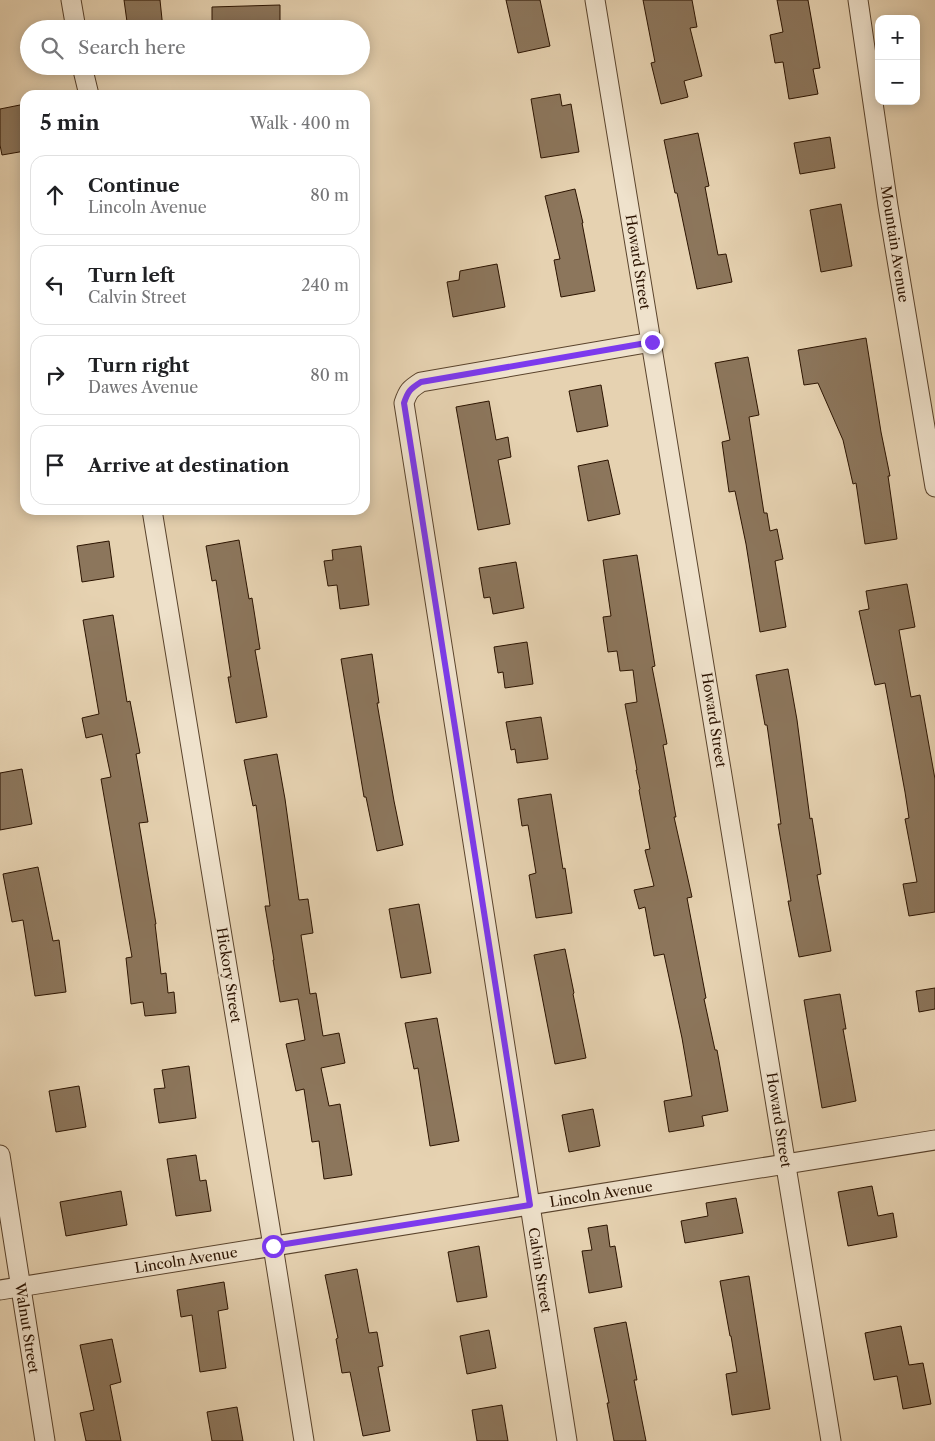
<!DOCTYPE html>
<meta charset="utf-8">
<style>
:root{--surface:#fff;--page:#f2f2f2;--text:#202124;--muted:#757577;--line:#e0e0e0}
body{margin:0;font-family:"Libre Caslon Text",serif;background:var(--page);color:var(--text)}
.controls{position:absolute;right:15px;top:15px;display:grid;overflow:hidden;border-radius:10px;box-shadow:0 2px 12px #0003}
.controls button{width:45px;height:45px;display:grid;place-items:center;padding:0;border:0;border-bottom:1px solid var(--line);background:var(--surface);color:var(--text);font:25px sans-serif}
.stop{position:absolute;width:15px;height:15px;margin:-11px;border:4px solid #7c3aed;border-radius:50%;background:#fff}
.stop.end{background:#7c3aed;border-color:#fff;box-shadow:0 1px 5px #0008}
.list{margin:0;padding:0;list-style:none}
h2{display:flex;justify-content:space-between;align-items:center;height:65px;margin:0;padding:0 20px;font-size:21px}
h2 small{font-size:16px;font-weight:400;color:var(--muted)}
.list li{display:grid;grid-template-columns:32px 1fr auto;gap:15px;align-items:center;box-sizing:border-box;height:80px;margin:0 10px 10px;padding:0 10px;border:1px solid var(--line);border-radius:15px}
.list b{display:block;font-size:19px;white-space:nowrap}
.list p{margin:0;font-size:16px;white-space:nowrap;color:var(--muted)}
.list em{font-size:16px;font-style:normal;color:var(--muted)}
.icon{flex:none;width:28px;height:28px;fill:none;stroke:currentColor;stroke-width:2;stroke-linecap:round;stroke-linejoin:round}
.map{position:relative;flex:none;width:935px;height:1441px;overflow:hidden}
.search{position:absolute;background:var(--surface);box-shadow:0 2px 12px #0003;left:20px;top:20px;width:350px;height:55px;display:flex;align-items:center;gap:12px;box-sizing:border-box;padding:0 18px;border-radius:28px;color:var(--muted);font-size:19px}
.panel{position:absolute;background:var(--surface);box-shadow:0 2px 12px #0003;left:20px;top:90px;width:350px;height:425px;border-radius:15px}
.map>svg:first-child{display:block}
.building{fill:#8c765c;stroke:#2b1300}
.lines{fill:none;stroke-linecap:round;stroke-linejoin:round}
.street-casing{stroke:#5a432c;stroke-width:21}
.street{stroke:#efe2cc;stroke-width:19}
.route{stroke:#7c3aed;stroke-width:6}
.labels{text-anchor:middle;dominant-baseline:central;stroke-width:4;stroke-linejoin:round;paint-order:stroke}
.street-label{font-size:14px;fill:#2b1300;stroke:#efe2cc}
</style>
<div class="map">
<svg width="935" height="1441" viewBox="0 0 935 1441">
<rect width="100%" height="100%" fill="#e6d2b1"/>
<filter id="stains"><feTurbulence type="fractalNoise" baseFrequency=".004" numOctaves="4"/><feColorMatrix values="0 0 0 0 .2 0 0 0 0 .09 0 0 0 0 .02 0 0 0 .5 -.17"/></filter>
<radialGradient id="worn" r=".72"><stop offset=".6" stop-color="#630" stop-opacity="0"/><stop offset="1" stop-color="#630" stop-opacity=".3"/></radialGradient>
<g class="building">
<polygon points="124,0 160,0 163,29 128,29"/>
<polygon points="506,0 540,0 550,46 518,53"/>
<polygon points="643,0 692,0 697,27 690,28 702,76 684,81 688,97 661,104 651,63 655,62"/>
<polygon points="777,0 808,0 820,68 813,69 818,94 789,99 783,62 775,63 770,35 783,32"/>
<polygon points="280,5 280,29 212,29 212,7"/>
<polygon points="560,94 562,106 571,104 579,152 541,158 531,99"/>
<polygon points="25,104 25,151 2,155 0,145 0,109"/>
<polygon points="698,133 709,186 705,187 718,255 726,254 732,282 697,289 677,193 675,193 664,140"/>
<polygon points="830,137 835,168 800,174 794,143"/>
<polygon points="575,189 583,223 582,223 595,291 561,297 554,260 560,259 545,196"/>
<polygon points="841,204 852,266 821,272 810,210"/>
<polygon points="497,264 505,307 453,317 447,282 459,280 460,271"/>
<polygon points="866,338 881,432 890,476 888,476 897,539 865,544 856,483 853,484 843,440 818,383 804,385 798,350"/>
<polygon points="748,357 759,415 749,417 764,513 767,513 770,531 777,529 783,559 775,561 786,627 760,632 746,544 735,491 729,492 722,442 730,440 715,363"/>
<polygon points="601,385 608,426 577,432 569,391"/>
<polygon points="489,401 496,440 508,437 511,457 498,460 510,524 478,530 456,407"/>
<polygon points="608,460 620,514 588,521 578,466"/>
<polygon points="239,540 249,599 252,598 260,649 255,650 267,717 236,723 228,677 231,677 216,580 212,581 206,546"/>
<polygon points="109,541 114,577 82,582 77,546"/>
<polygon points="361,546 369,605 340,609 337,585 328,586 324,561 333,560 332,550"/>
<polygon points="637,555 655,666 652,667 667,744 663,745 676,817 674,817 692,897 687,898 706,998 704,999 715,1050 717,1050 728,1111 702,1116 704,1126 669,1132 664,1101 692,1096 682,1038 664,954 654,956 645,907 639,909 634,890 654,886 645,850 650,849 639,790 640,789 636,770 637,770 625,704 637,702 633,670 620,671 617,651 608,652 603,617 611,616 603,560"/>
<polygon points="516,562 524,608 493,614 490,597 484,598 479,568"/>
<polygon points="907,584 915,627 899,630 911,697 920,695 935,779 935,912 909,916 903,884 917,882 905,819 909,818 905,792 885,683 875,685 859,611 869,609 866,591"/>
<polygon points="113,615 127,702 130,701 140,753 136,754 148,822 139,823 156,924 155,924 161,974 166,973 168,993 174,992 176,1013 145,1016 143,1002 131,1004 126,958 132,957 101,779 111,777 102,734 86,738 82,718 99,714 83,620"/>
<polygon points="527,642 533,684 505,688 503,672 498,673 494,647"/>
<polygon points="372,654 379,703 377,703 394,801 403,845 377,851 366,797 364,797 341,659"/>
<polygon points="788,669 797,720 810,819 812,818 821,874 817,875 831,951 799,957 788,901 791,901 778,824 781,824 767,725 765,725 756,675"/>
<polygon points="541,717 548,759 517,763 515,749 511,750 506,722"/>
<polygon points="277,754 285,799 299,900 308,899 313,933 301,935 310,994 316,993 323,1036 339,1033 345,1063 321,1068 329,1106 340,1104 352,1175 324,1179 319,1141 312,1142 304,1089 296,1091 286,1044 305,1040 298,999 280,1002 273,960 274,960 265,906 270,906 256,805 253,806 244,760"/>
<polygon points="22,769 32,824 0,830 0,773"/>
<polygon points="551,794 563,869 565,868 572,913 536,918 529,875 536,873 528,825 522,826 518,799"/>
<polygon points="38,867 53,941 59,940 66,992 35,996 23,920 12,922 3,874"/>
<polygon points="419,904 431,973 401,978 389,909"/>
<polygon points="565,949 574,993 573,994 586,1058 555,1064 534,955"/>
<polygon points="935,988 935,1009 919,1012 916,991"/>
<polygon points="840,994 846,1029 843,1029 856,1101 822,1108 804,1000"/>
<polygon points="437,1018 459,1141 430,1146 418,1068 414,1069 405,1023"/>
<polygon points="189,1066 196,1118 159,1123 154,1089 165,1088 162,1070"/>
<polygon points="79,1086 86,1127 56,1132 49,1091"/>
<polygon points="593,1109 600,1146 569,1152 562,1115"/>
<polygon points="196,1155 200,1181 206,1180 211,1211 176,1216 167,1159"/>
<polygon points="872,1186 878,1216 893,1213 897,1237 848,1246 838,1192"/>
<polygon points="121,1191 127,1225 66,1236 60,1202"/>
<polygon points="736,1198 743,1233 685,1243 681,1221 708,1216 706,1203"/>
<polygon points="607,1225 610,1247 615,1246 622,1287 589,1293 582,1251 592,1250 588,1228"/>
<polygon points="479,1246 487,1297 457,1302 448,1252"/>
<polygon points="357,1269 369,1333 377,1332 383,1366 378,1367 390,1431 363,1436 350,1372 342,1373 336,1339 338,1338 325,1275"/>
<polygon points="749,1276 770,1409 732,1415 726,1374 737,1372 731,1336 730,1336 720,1281"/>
<polygon points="224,1282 228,1309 218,1311 226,1368 200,1372 192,1315 181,1317 177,1290"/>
<polygon points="626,1322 637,1380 634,1380 646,1441 614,1441 607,1403 609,1403 594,1328"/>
<polygon points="901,1326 909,1365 923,1363 931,1404 903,1409 897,1376 874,1380 865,1333"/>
<polygon points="489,1330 496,1368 467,1374 460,1336"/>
<polygon points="112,1339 121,1382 110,1385 121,1441 86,1441 80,1413 94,1410 80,1345"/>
<polygon points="502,1405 508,1441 477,1441 472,1410"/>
<polygon points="237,1407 243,1441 212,1441 207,1412"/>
</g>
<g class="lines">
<defs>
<g id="street">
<polyline points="71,0 76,29"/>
<polyline points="595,0 831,1441"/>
<polyline points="858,0 888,206 935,487"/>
<polyline points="82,66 89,95"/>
<polyline points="152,510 273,1246 304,1441"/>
<polyline points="0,1155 45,1441"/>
<polyline points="0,1290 935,1140"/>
<path d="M 567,1441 L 404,403 C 408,391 410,389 421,382 L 652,342"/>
</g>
</defs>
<use href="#street" class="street-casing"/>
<use href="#street" class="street"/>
</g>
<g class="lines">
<path class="route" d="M 273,1246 L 530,1205 L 404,403 C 408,391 410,389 421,382 L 652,342"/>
</g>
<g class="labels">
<g class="street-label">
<text transform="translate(895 244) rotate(81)">Mountain Avenue</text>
<text transform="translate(638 262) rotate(81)">Howard Street</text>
<text transform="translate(714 720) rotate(81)">Howard Street</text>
<text transform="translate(229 975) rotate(81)">Hickory Street</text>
<text transform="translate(779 1120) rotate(81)">Howard Street</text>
<text transform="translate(601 1194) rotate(-9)">Lincoln Avenue</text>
<text transform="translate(186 1260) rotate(-9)">Lincoln Avenue</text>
<text transform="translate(540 1270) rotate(81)">Calvin Street</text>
<text transform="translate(27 1328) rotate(81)">Walnut Street</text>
</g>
</g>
<rect width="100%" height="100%" filter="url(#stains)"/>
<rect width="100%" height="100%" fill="url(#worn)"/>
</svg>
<div class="controls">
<button>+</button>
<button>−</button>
</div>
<div class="stop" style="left:273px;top:1246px"></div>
<div class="stop end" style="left:652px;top:342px"></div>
<div class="search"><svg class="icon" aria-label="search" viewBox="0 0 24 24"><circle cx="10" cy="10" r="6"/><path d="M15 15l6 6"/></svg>Search here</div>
<section class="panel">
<h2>5 min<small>Walk · 400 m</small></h2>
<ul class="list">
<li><svg class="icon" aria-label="ahead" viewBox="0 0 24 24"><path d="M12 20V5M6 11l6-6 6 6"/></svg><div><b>Continue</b><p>Lincoln Avenue</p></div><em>80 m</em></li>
<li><svg class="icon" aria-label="left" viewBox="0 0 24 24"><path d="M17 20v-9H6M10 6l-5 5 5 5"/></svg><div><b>Turn left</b><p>Calvin Street</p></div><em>240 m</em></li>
<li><svg class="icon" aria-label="right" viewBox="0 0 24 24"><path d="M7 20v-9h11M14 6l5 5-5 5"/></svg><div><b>Turn right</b><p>Dawes Avenue</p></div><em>80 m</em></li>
<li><svg class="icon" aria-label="arrive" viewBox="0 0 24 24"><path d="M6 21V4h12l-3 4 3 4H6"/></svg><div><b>Arrive at destination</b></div></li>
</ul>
</section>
</div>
